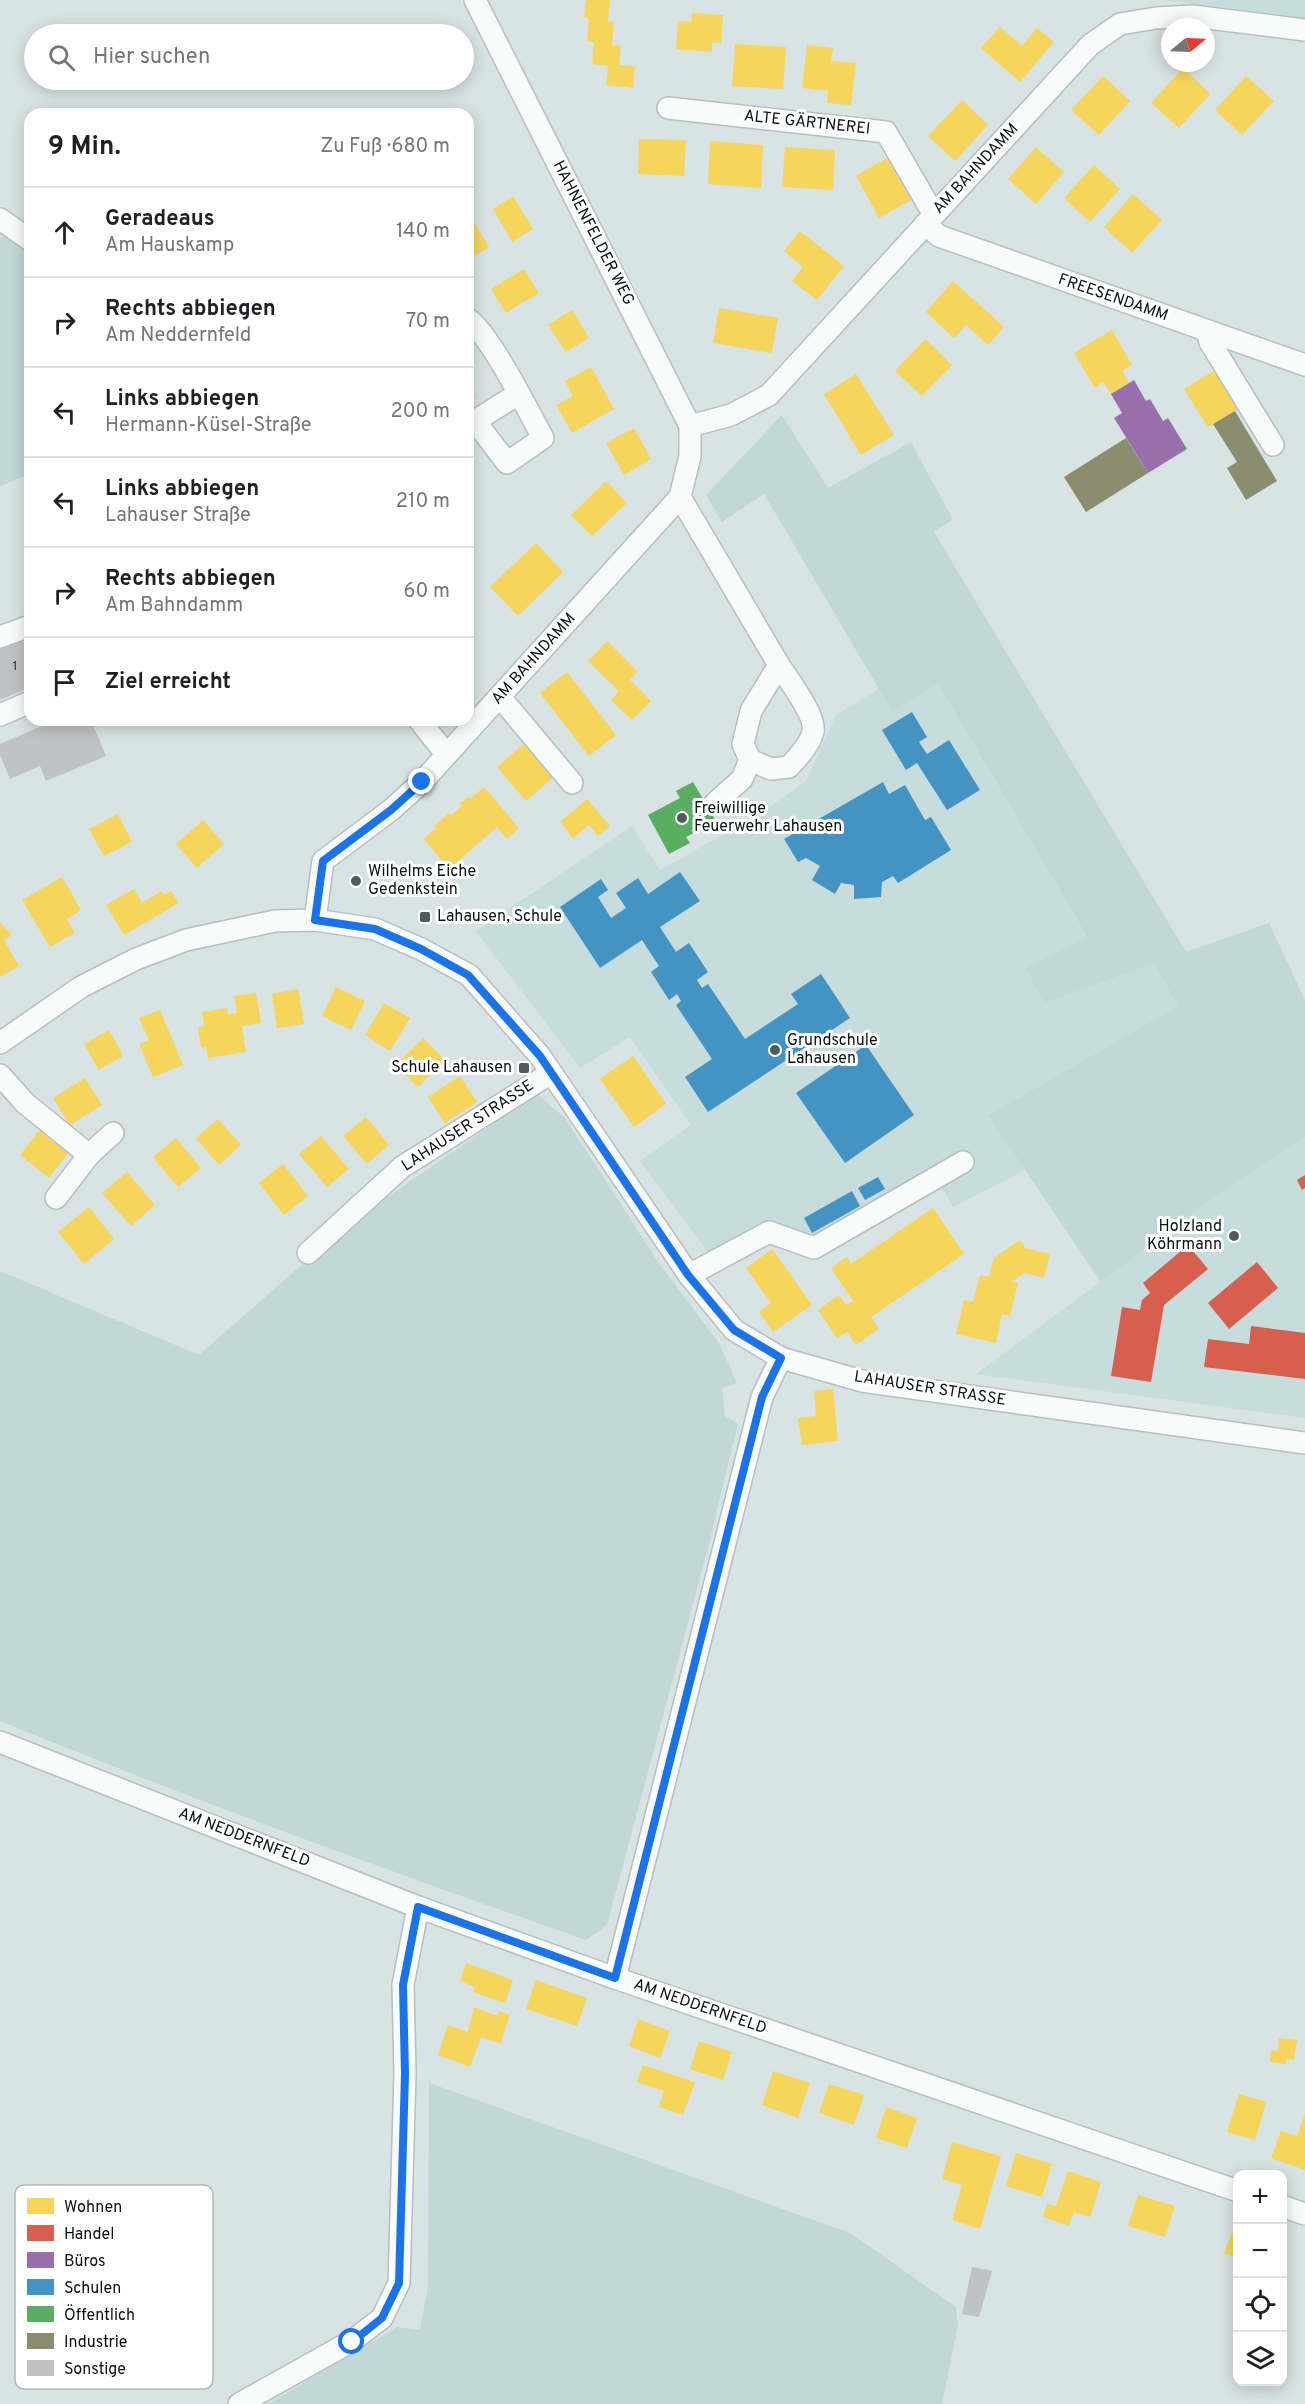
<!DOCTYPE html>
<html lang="de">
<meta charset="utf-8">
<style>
:root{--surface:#fff;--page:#f2f2f2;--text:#202124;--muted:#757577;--line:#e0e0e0}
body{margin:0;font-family:Overpass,sans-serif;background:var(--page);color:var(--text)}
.controls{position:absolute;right:18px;bottom:18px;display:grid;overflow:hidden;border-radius:12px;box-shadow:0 3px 15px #0003}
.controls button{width:54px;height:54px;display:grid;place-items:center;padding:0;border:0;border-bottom:2px solid var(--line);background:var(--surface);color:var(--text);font:30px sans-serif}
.compass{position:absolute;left:1161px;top:18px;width:54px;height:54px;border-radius:50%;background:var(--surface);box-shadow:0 3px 15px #0003;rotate:71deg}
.stop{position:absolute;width:18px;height:18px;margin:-14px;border:4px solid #1a73e8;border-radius:50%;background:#fff}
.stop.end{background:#1a73e8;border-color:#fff;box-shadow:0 2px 6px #0008}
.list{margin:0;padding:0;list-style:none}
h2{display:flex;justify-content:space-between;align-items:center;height:78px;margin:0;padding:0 24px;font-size:26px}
h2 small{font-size:20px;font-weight:400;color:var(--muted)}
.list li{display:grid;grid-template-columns:39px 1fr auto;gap:18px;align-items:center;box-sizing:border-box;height:90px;padding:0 24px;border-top:2px solid var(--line)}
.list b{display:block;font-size:22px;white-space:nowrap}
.list p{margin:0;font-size:20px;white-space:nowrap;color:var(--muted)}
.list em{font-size:20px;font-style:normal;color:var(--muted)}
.icon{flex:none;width:33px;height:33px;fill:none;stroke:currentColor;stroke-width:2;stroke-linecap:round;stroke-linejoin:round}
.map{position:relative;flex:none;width:1305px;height:2404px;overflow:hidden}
.search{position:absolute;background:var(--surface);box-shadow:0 3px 15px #0003;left:24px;top:24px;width:450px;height:66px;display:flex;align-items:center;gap:15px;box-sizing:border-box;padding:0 21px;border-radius:33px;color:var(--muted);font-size:22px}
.panel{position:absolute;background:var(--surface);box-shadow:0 3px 15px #0003;left:24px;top:108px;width:450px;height:618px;border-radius:18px}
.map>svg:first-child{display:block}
.built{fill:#c6dcdd}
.green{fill:#c2d7d8}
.homes{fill:#f6d55c}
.shops{fill:#d6604d}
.offices{fill:#9970ab}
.schools{fill:#4393c3}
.public{fill:#5aae61}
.industry{fill:#8c8c6e}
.building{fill:#c0c3c5}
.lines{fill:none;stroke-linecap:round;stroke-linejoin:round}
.minor-casing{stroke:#b6bebe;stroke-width:24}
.minor{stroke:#f9fbfb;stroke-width:21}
.route{stroke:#1a73e8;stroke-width:8}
.poi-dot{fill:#515a5a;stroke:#fff;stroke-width:2}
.labels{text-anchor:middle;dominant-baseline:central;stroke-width:6;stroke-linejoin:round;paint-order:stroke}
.number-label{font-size:14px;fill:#373d3d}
.street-label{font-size:16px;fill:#091010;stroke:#fff}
.poi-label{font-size:16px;fill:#091010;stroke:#fff;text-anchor:start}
.key{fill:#fff;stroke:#b5b7b7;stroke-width:1.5}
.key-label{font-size:16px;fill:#091010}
</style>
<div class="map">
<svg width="1305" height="2404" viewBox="0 0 1305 2404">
<rect width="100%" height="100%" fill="#d8e3e3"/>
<g class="built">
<polygon points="1161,0 1305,0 1305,19 1278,14"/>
<polygon points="937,683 1087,938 1026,968 1112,977 1154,963 1178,1006 989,1114 1025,1170 953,1207 941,1186 818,1257 769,1238 720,1268 640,1161 691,1125 630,1037 580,1068 476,931 632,826 660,870 760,814 806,781 836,715 879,689 892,710"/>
<polygon points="1305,1137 1305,1418 976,1374 1225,1189"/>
</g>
<g class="green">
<polygon points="4,236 30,255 30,474 0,486 0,238"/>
<polygon points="782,415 828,488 911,442 953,520 934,532 1186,952 1269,923 1305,1000 1305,1137 1225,1189 1101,1282 988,1115 1178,1006 1154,963 1044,1003 1026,968 1087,937 938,684 892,711 764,494 722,522 706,495"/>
<path d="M 537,1094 L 565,1118 L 658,1262 L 719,1343 L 737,1383 L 722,1388 L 725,1416 L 738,1424 L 708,1548 L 607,1925 L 586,1940 C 389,1871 193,1800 0,1721 L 0,1271 L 199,1355 L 347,1225 Z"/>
<polygon points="429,2083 850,2233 956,2307 958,2325 942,2404 268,2404 397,2327 420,2330 428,2286"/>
</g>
<g class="homes">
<polygon points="586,0 610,0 608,21 614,22 612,45 621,46 619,65 635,66 633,88 606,85 608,66 592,64 594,42 587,41 589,19 584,17"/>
<polygon points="692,13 723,15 721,43 712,42 712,52 676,49 678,21 691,22"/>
<polygon points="1000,27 1022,46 1037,28 1054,42 1020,82 981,48"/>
<polygon points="735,44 786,47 783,89 732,86"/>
<polygon points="807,45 833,48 831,61 856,63 851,105 827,103 828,91 802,88"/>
<polygon points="1183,68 1210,94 1179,128 1151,103"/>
<polygon points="1103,76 1130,101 1099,135 1071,110"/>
<polygon points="1246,76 1274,101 1242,135 1215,110"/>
<polygon points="962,100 988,125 955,161 928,136"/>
<polygon points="639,139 686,140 684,176 638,174"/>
<polygon points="710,141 763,145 761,188 708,184"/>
<polygon points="785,147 835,150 833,190 782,187"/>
<polygon points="1036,147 1064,172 1036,204 1008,179"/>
<polygon points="887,158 911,200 879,218 856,176"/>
<polygon points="1094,165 1120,189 1090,222 1064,198"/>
<polygon points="1133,194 1162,220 1132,253 1104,227"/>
<polygon points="513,196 533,229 512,242 493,209"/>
<polygon points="468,212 489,247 468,260"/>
<polygon points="800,231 844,266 817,300 792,281 803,267 784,251"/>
<polygon points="524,269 539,293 506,313 491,289"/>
<polygon points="953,281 1004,327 988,345 966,325 954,338 926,312"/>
<polygon points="719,308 778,318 772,353 713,343"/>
<polygon points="572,310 589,338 566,352 548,325"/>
<polygon points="1112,330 1132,365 1122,371 1129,383 1111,394 1103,382 1095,388 1074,353"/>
<polygon points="925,339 952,365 922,396 895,371"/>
<polygon points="591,367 614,409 572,433 556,405 573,396 565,381"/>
<polygon points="1217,369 1240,408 1208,427 1184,389"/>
<polygon points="856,374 894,435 861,455 824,394"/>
<polygon points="468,384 476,396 468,401"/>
<polygon points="634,428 651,459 624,475 606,443"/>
<polygon points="606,481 627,503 592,536 571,515"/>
<polygon points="536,543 563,572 518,616 490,587"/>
<polygon points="607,641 637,671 630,680 651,701 632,720 611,700 619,691 588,661"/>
<polygon points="567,672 616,735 589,756 540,693"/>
<polygon points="532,737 561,771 526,801 497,767"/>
<polygon points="484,787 519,828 507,839 497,827 449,869 424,839 436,828 434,826 449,813 451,815 462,806 460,803 468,797 470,799"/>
<polygon points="587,799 610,826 598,836 589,825 573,838 560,822"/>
<polygon points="118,814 132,842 104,856 89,829"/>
<polygon points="203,820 224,844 197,868 176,844"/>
<polygon points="62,877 81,910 67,919 75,933 50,947 22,900"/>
<polygon points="134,889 142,903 162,891 164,895 171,891 179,903 124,935 106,905"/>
<polygon points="0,922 12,935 4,940 19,966 0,977"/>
<polygon points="336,987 365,1001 351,1030 322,1016"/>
<polygon points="298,989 304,1024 277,1028 272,994"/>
<polygon points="256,993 261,1023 242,1026 246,1052 208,1058 206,1047 201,1048 198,1027 204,1026 202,1012 227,1008 228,1014 237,1013 234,996"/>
<polygon points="384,1003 410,1018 390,1051 365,1035"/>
<polygon points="160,1010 183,1065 153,1077 139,1044 149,1040 139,1018"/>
<polygon points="109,1030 123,1056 99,1070 84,1044"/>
<polygon points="423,1038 445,1060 418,1087 396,1065"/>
<polygon points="633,1056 666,1104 634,1127 600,1079"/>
<polygon points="460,1076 477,1102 445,1123 428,1097"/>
<polygon points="85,1078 102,1105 70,1125 53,1098"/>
<polygon points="366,1117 389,1145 367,1164 343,1136"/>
<polygon points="218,1119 241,1145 219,1165 196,1138"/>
<polygon points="43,1126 71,1149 49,1178 20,1155"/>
<polygon points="321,1136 349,1169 327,1187 299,1154"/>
<polygon points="176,1138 201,1168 178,1187 153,1157"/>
<polygon points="283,1164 308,1196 284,1215 259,1183"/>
<polygon points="127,1172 155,1205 131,1226 102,1193"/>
<polygon points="89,1207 114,1239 84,1264 58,1232"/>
<polygon points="933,1208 964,1254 871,1317 879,1329 856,1345 847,1332 837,1338 818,1310 839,1295 846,1305 853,1301 831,1268 847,1257 851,1264"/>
<polygon points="1020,1240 1025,1248 1050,1254 1044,1278 1025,1273 1011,1282 1018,1283 1010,1316 1002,1314 996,1343 956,1334 964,1300 973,1302 980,1275 989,1277 994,1258"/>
<polygon points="772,1249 812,1305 773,1332 759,1312 771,1303 746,1268"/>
<polygon points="833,1389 838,1441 802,1445 798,1418 816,1416 814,1391"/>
<polygon points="466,1963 513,1980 505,2003 473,1992 475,1987 460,1981"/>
<polygon points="536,1980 587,1998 577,2026 526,2009"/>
<polygon points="474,2007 497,2016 499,2011 510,2015 500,2044 481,2037 470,2067 438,2055 448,2025 468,2032"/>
<polygon points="638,2019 670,2031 660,2058 629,2046"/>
<polygon points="1279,2038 1297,2040 1294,2060 1287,2059 1286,2064 1270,2062 1271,2050 1278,2051"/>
<polygon points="699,2041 732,2052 723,2080 690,2069"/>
<polygon points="643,2065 695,2082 683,2115 659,2107 664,2091 637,2082"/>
<polygon points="773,2071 810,2083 798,2118 762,2105"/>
<polygon points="829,2084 864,2095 854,2125 819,2113"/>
<polygon points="1239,2094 1266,2102 1255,2140 1227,2132"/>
<polygon points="886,2107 917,2118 907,2148 876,2138"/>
<polygon points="1305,2114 1305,2170 1271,2158 1281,2131 1297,2136"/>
<polygon points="952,2142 1001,2156 980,2229 952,2220 962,2185 942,2179"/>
<polygon points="1016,2153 1052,2164 1042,2197 1006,2186"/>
<polygon points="1068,2171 1101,2182 1090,2217 1074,2212 1069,2226 1043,2217 1047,2204 1056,2206"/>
<polygon points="1138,2195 1175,2206 1165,2237 1128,2226"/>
<polygon points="1234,2227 1238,2228 1238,2258 1224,2253"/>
</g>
<g class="shops">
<polygon points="1305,1175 1305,1188 1302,1190 1297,1180"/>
<polygon points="1188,1245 1208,1269 1164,1305 1151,1382 1111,1376 1122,1307 1140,1310 1142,1300 1150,1293 1143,1283"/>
<polygon points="1257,1262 1278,1288 1229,1329 1208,1303"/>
<polygon points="1251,1326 1305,1333 1305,1379 1204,1367 1208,1339 1249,1344"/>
</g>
<polygon class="offices" points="1134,380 1146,401 1150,399 1163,421 1168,418 1187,449 1148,473 1114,418 1122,413 1111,394"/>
<g class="schools">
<polygon points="912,712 927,737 919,742 927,754 949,740 980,790 947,810 917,763 906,770 882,730"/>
<polygon points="883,782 889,794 905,785 925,820 931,817 951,850 898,883 893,876 882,882 881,897 854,899 854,885 841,883 835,894 812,880 820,866 806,858 798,862 784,839"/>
<polygon points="680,872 700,901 660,927 676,952 689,943 708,972 697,980 702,988 708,984 745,1039 798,1004 791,994 821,974 850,1018 708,1112 685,1077 712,1059 676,1005 681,1001 677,994 669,1000 651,972 659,966 642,940 600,968 560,907 601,879 608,890 598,897 611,918 626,908 616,893 638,878 648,894"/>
<polygon points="866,1045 914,1115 845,1163 796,1093"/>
<polygon points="878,1177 885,1189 865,1200 858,1188"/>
<polygon points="852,1191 860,1206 812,1233 804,1218"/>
</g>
<polygon class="public" points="693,782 716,821 686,837 690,843 669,854 648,815 680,798 676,791"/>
<g class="industry">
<polygon points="1235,411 1277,481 1246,500 1227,468 1237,462 1213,424"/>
<polygon points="1126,438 1148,473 1086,512 1064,477"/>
</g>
<g class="building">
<polygon points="27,633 30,641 30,687 0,700 0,645"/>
<polygon points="56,720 91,720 106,756 46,781 40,766 10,779 0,755 0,744"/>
<polygon points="972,2267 992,2271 979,2317 962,2314"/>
</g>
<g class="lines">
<defs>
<g id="minor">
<polyline points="668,108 886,132 934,215"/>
<polyline points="0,219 30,240"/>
<polyline points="925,224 939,236 1305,365"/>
<path d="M 468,319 C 489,333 529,412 543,438 L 507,463 L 475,421 L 518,394"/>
<polyline points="1207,331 1210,342 1273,445"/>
<polyline points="690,426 731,415 769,395 1090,45 1120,24 1156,18 1192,16 1305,30"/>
<polyline points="680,497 779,665"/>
<polyline points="0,637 30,626"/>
<path d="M 779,665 C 788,679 817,717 813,732 C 809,746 798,757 789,767 L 771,769 L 750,760 L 743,744 L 751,711 Z"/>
<polyline points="500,697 572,783"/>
<polyline points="0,715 30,702"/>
<polyline points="419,720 446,754"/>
<polyline points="715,803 742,779 750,760"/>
<polyline points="315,920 323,861 391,810 422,782 680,497 690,456 690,426 475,0"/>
<polyline points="0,1043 81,987 136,959 186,940 275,921 315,920 375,929 421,949 469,975 540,1056 689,1275 734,1330 781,1358 862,1381 1305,1443"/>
<polyline points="0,1075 25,1103 89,1155 56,1198"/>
<polyline points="89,1155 113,1133"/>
<polyline points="308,1253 402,1167 551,1073"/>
<polyline points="689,1275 769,1232 814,1248 963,1162"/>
<polyline points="0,1742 418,1907 615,1978 1238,2191"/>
<polyline points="615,1978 762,1397 781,1358"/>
<polyline points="1282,2206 1305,2214"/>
<polyline points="239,2404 352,2341 382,2318 399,2283 405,2074 403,1985 418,1907"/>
</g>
</defs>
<use href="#minor" class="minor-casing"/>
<use href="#minor" class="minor"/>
</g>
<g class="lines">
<polyline class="route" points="352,2342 382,2318 399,2283 405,2074 403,1985 418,1907 615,1978 762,1397 781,1358 734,1330 688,1275 540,1056 468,975 421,949 375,929 315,920 323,861 391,810 422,782"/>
</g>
<g class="poi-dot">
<circle cx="682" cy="818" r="6"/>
<circle cx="356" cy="881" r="6"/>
<rect x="419" y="911" width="12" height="12" rx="3"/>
<circle cx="775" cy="1050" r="6"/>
<rect x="518" y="1062" width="12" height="12" rx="3"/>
<circle cx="1234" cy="1236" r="6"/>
</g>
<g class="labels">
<g class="number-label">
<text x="15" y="666">1</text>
</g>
<g class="street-label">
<text transform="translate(807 123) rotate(6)">ALTE GÄRTNEREI</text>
<text transform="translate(976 169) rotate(-47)">AM BAHNDAMM</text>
<text transform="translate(593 233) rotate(63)">HAHNENFELDER WEG</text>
<text transform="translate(1113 298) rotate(19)">FREESENDAMM</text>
<text transform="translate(534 659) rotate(-48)">AM BAHNDAMM</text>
<text transform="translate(468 1126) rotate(-33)">LAHAUSER STRASSE</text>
<text transform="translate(930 1389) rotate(9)">LAHAUSER STRASSE</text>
<text transform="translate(244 1838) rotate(21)">AM NEDDERNFELD</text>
<text transform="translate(700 2007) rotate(19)">AM NEDDERNFELD</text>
</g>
<g class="poi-label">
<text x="694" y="809">Freiwillige<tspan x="694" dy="18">Feuerwehr Lahausen</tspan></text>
<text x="368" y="872">Wilhelms Eiche<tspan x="368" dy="18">Gedenkstein</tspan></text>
<text x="437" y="917">Lahausen, Schule</text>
<text x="787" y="1041">Grundschule<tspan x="787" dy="18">Lahausen</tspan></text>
<text x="512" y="1068" text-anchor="end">Schule Lahausen</text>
<text x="1222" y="1227" text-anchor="end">Holzland<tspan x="1222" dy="18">Köhrmann</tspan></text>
</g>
</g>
<rect x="15" y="2185" width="198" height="204" rx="9" class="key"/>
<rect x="27" y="2198" width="27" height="16" fill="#f6d55c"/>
<rect x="27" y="2225" width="27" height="16" fill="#d6604d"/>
<rect x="27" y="2252" width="27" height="16" fill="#9970ab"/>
<rect x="27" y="2279" width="27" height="16" fill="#4393c3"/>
<rect x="27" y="2306" width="27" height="16" fill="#5aae61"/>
<rect x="27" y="2333" width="27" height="16" fill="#8c8c6e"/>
<rect x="27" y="2360" width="27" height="16" fill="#c0c3c5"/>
<g class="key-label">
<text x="64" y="2212">Wohnen</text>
<text x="64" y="2239">Handel</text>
<text x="64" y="2266">Büros</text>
<text x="64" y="2293">Schulen</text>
<text x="64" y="2320">Öffentlich</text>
<text x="64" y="2347">Industrie</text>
<text x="64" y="2374">Sonstige</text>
</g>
</svg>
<div class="controls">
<button>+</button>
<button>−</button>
<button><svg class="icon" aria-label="locate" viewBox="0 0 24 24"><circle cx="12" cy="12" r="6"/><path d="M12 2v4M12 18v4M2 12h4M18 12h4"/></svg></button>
<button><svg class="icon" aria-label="layers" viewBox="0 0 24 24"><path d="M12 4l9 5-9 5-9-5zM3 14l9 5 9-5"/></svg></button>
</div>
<svg class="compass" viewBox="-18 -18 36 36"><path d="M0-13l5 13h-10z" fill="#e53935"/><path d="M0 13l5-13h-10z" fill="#757577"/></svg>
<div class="stop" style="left:352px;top:2342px"></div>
<div class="stop end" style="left:422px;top:782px"></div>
<div class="search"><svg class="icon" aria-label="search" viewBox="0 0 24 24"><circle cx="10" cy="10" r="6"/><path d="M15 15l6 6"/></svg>Hier suchen</div>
<section class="panel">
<h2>9 Min.<small>Zu Fuß · 680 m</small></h2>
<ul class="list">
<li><svg class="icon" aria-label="ahead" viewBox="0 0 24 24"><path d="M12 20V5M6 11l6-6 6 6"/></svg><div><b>Geradeaus</b><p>Am Hauskamp</p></div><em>140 m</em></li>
<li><svg class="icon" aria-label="right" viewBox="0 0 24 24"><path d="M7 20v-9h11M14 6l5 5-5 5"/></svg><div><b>Rechts abbiegen</b><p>Am Neddernfeld</p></div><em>70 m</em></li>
<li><svg class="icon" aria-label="left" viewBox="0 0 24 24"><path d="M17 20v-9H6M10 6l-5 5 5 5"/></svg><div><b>Links abbiegen</b><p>Hermann-Küsel-Straße</p></div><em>200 m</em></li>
<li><svg class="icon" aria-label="left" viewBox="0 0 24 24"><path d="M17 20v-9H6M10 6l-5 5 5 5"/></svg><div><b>Links abbiegen</b><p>Lahauser Straße</p></div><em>210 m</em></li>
<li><svg class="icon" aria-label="right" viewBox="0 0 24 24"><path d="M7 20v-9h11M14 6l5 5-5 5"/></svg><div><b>Rechts abbiegen</b><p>Am Bahndamm</p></div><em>60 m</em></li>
<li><svg class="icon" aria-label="arrive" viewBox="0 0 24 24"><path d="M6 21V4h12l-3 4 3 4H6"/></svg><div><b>Ziel erreicht</b></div></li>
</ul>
</section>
</div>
